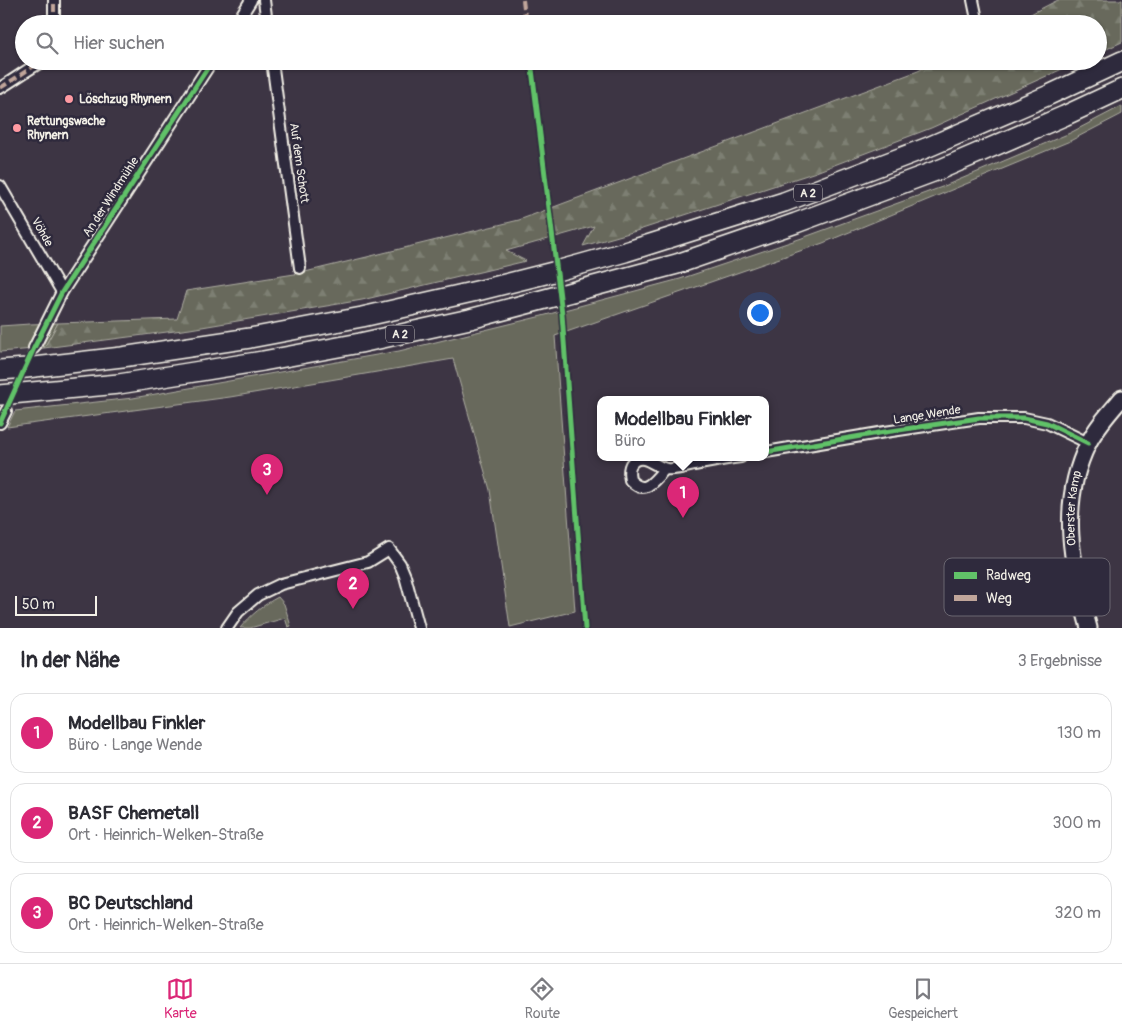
<!DOCTYPE html>
<html lang="de">
<meta charset="utf-8">
<style>
:root{--surface:#fff;--page:#f7f7f7;--text:#2b2b33;--muted:#7c7c81;--line:#e1e1e2;--accent:#db2777}
body{margin:0;font-family:Pangolin,sans-serif;background:var(--page);color:var(--text)}
.scale{position:absolute;left:15px;bottom:12px;width:82px;box-sizing:border-box;padding-left:5px;border:2px solid #f4f1e8;border-top:0;font-size:14px;line-height:18px;white-space:nowrap;color:#f4f1e8;-webkit-text-stroke:4px #2f2a3d;paint-order:stroke}
.you{position:absolute;left:759px;top:312px;width:18px;height:18px;margin:-12px;border:4px solid #fff;border-radius:50%;background:#1a73e8;box-shadow:0 0 0 8px #1a73e833}
.badge{display:grid;place-items:center;width:32px;height:32px;border-radius:50%;background:var(--accent);color:#fff;font-size:16px;font-weight:700}
.pin{position:absolute;translate:-50% -41px;filter:drop-shadow(0 1px 2px #0008)}
.pin::after{content:'';position:absolute;top:26px;width:18px;height:15px;background:inherit;clip-path:polygon(0 0,100% 0,50% 100%)}
.popup{position:absolute;left:597px;top:396px;width:172px;height:65px;box-sizing:border-box;display:grid;place-content:center;border-radius:10px;background:var(--surface);filter:drop-shadow(0 1px 4px #0005);font-size:16px;white-space:nowrap;color:var(--muted)}
.popup b{font-size:19px;color:var(--text)}
.popup::after{content:'';position:absolute;left:50%;top:100%;margin-left:-10px;border:10px solid transparent;border-top-color:var(--surface)}
.list{margin:0;padding:0;list-style:none}
h2{display:flex;justify-content:space-between;align-items:center;height:65px;margin:0;padding:0 20px;font-size:21px}
h2 small{font-size:16px;font-weight:400;color:var(--muted)}
.list li{display:grid;grid-template-columns:32px 1fr auto;gap:15px;align-items:center;box-sizing:border-box;height:80px;margin:0 10px 10px;padding:0 10px;border:1px solid var(--line);border-radius:15px}
.list b{display:block;font-size:19px;white-space:nowrap}
.list p{margin:0;font-size:16px;white-space:nowrap;color:var(--muted)}
.list em{font-size:16px;font-style:normal;color:var(--muted)}
.icon{flex:none;width:28px;height:28px;fill:none;stroke:currentColor;stroke-width:2;stroke-linecap:round;stroke-linejoin:round}
.map{position:relative;flex:none;width:1122px;height:628px;overflow:hidden}
.search{position:absolute;background:var(--surface);box-shadow:0 1px 4px #0004;left:15px;right:15px;top:15px;height:55px;display:flex;align-items:center;gap:12px;box-sizing:border-box;padding:0 18px;border-radius:28px;color:var(--muted);font-size:19px}
.sheet{height:335px;background:var(--surface)}
nav{display:flex;justify-content:space-around;align-items:center;box-sizing:border-box;height:70px;border-top:1px solid var(--line);background:var(--surface);font-size:14px;color:var(--muted)}
nav a{display:grid;justify-items:center;gap:2px}
nav .on{color:var(--accent)}
.map>svg:first-child{display:block}
.green{fill:#67695b;stroke:#aeada2}
.forest{fill:url(#forest-firs);stroke:#aeada2}
.lines{fill:none;stroke-linecap:round;stroke-linejoin:round}
.minor-tunnel{stroke:#58515d;stroke-width:10;stroke-dasharray:10 5;stroke-linecap:butt}
.minor-casing{stroke:#f4f1e8;stroke-width:14}
.secondary-casing{stroke:#f4f1e8;stroke-width:19}
.motorway-casing{stroke:#f4f1e8;stroke-width:22}
.minor{stroke:#2f2a3d;stroke-width:10}
.secondary{stroke:#2f2a3d;stroke-width:15}
.motorway{stroke:#2f2a3d;stroke-width:19}
.quiet{stroke:#c0a59a;stroke-width:4;stroke-dasharray:8 4;stroke-linecap:butt}
.cycleway-casing{stroke:#2f2a3d;stroke-width:8}
.cycleway{stroke:#61c268;stroke-width:5}
.poi-dot{fill:#ff9aa2;stroke:#2f2a3d;stroke-width:2}
.labels{text-anchor:middle;dominant-baseline:central;stroke-width:5;stroke-linejoin:round;paint-order:stroke}
.shield{fill:#2f2a3d;stroke:#b9b5b5;stroke-width:1}
.shield-label{font-size:11px;font-weight:bold;fill:#f4f1e8}
.poi-label{font-size:12px;font-weight:bold;fill:#f4f1e8;stroke:#2f2a3d;text-anchor:start}
.street-label{font-size:12px;fill:#f4f1e8;stroke:#2f2a3d}
.key{fill:#2f2a3d;stroke:#6a6670;stroke-width:1}
.key-label{font-size:14px;fill:#f4f1e8}
</style>
<div class="map">
<svg width="1122" height="628" viewBox="0 0 1122 628">
<defs>
<pattern id="forest-firs" width="22" height="20" patternUnits="userSpaceOnUse" patternTransform="scale(1.25)"><rect width="22" height="20" fill="#67695b"/><path d="M5 1l3.5 6h-7zM16 11l3.5 6h-7z" fill="#7d7f73"/></pattern>
</defs>
<rect width="100%" height="100%" fill="#3d3544"/>
<filter id="ink" filterUnits="userSpaceOnUse"><feTurbulence type="fractalNoise" baseFrequency=".02" numOctaves="2"/><feDisplacementMap in="SourceGraphic" scale="10" xChannelSelector="R" yChannelSelector="G"/><feConvolveMatrix kernelMatrix="1 2 1 2 8 2 1 2 1" color-interpolation-filters="sRGB"/></filter>
<g filter="url(#ink)">
<g class="green">
<polygon points="1122,106 1122,114 1070,141 823,243 555,336 575,611 510,627 490,490 453,359 230,397 7,427 15,411 133,398 399,351 542,316 680,279 802,238 942,187 1070,133"/>
<polygon points="58,323 44,348 0,352 0,326 30,324"/>
<path d="M 278,597 L 284,604 L 291,626 L 288,627 L 285,618 L 250,628 L 240,628 C 251,615 263,605 278,597 Z"/>
</g>
<g class="forest">
<polygon points="1058,0 1122,0 1122,42 1098,53 1098,24 1011,24"/>
<polygon points="937,61 1080,61 931,128 816,172 636,231 583,246 594,226 506,251 526,261 362,300 190,329 44,348 58,323 177,319 186,291 301,273 519,220 918,71"/>
</g>
<g class="lines">
<polyline class="minor-tunnel" points="6,411 34,348"/>
<defs>
<g id="minor">
<polyline points="264,0 267,24"/>
<polyline points="973,0 978,24"/>
<polyline points="54,24 54,0"/>
<polyline points="236,24 251,0"/>
<polyline points="272,61 300,268"/>
<path d="M 0,88 C 15,79 28,69 43,61"/>
<polyline points="0,186 62,292"/>
<polyline points="34,348 62,292 212,61"/>
<polyline points="0,423 6,411"/>
<polyline points="766,452 885,432 979,418 1024,418 1047,423 1088,443"/>
<path d="M 665,469 C 654,479 646,497 630,480 C 629,475 628,465 634,461 C 645,453 656,468 667,469 C 675,470 685,467 694,465 C 710,462 725,459 741,457"/>
<polyline points="227,628 238,612 258,595 281,584 368,562 389,549 400,564 405,576 419,628"/>
</g>
<g id="secondary">
<path id="s1" d="M 1089,628 C 1072,566 1058,505 1088,444 C 1096,427 1110,412 1122,398"/>
</g>
<g id="motorway">
<polyline points="0,370 26,368 122,357 250,338 362,317 481,290 553,272 625,252 784,202 926,148 1049,95 1122,61"/>
<polyline points="0,395 119,384 263,361 360,343 470,319 677,264 796,223 941,169 1064,116 1122,89"/>
</g>
</defs>
<use href="#minor" class="minor-casing"/>
<use href="#secondary" class="secondary-casing"/>
<use href="#motorway" class="motorway-casing"/>
<use href="#minor" class="minor"/>
<use href="#secondary" class="secondary"/>
<use href="#motorway" class="motorway"/>
<g class="quiet">
<polyline points="523,0 526,24"/>
<polyline points="54,24 54,0"/>
<path d="M 0,88 C 15,79 28,69 43,61"/>
</g>
<defs>
<g id="cycleway">
<polyline points="531,61 562,314 585,628"/>
<polyline points="0,423 34,348 62,292 212,61"/>
<polyline points="766,452 885,432 979,418 1024,418 1047,423 1088,443"/>
</g>
</defs>
<use href="#cycleway" class="cycleway-casing"/>
<use href="#cycleway" class="cycleway"/>
</g>
</g>
<g class="poi-dot">
<circle cx="69" cy="99" r="5"/>
<circle cx="17" cy="128" r="5"/>
</g>
<g class="labels">
<g class="shield">
<rect x="794" y="184.5" width="28" height="17" rx="4"/>
<rect x="386" y="325.5" width="28" height="17" rx="4"/>
</g>
<g class="shield-label">
<text x="808" y="193">A 2</text>
<text x="400" y="334">A 2</text>
</g>
<g class="poi-label">
<text x="79" y="99">Löschzug Rhynern</text>
<text x="27" y="121">Rettungswache<tspan x="27" dy="14">Rhynern</tspan></text>
</g>
<g class="street-label">
<text transform="translate(299 163) rotate(82)">Auf dem Schott</text>
<text transform="translate(111 197) rotate(-57)">An der Windmühle</text>
<text transform="translate(42 232) rotate(60)">Vöhde</text>
<text transform="translate(927 415) rotate(-9)">Lange Wende</text>
<text stroke="none"><textPath href="#s1" startOffset="122">Oberster Kamp</textPath></text>
</g>
</g>
<rect x="944" y="558" width="166" height="58" rx="8" class="key"/>
<rect x="954" y="572" width="23" height="7" fill="#61c268"/>
<rect x="954" y="595" width="23" height="6" fill="#c0a59a"/>
<g class="key-label">
<text x="986" y="580">Radweg</text>
<text x="986" y="603">Weg</text>
</g>
</svg>
<div class="scale">50 m</div>
<div class="you"></div>
<div class="pin badge" style="left:683px;top:518px">1</div>
<div class="popup"><b>Modellbau Finkler</b>Büro</div>
<div class="pin badge" style="left:353px;top:609px">2</div>
<div class="pin badge" style="left:267px;top:495px">3</div>
<div class="search"><svg class="icon" aria-label="search" viewBox="0 0 24 24"><circle cx="10" cy="10" r="6"/><path d="M15 15l6 6"/></svg>Hier suchen</div>
</div>
<section class="sheet">
<h2>In der Nähe<small>3 Ergebnisse</small></h2>
<ul class="list">
<li><span class="badge">1</span><div><b>Modellbau Finkler</b><p>Büro · Lange Wende</p></div><em>130 m</em></li>
<li><span class="badge">2</span><div><b>BASF Chemetall</b><p>Ort · Heinrich-Welken-Straße</p></div><em>300 m</em></li>
<li><span class="badge">3</span><div><b>BC Deutschland</b><p>Ort · Heinrich-Welken-Straße</p></div><em>320 m</em></li>
</ul>
</section>
<nav>
<a class="on"><svg class="icon" aria-label="map" viewBox="0 0 24 24"><path d="M3 6l6-2 6 2 6-2v14l-6 2-6-2-6 2zM9 4v14M15 6v14"/></svg>Karte</a>
<a><svg class="icon" aria-label="directions" viewBox="0 0 24 24"><path d="M12 3l9 9-9 9-9-9zM9 14v-3h6M13 9l2 2-2 2"/></svg>Route</a>
<a><svg class="icon" aria-label="saved" viewBox="0 0 24 24"><path d="M7 4h10v16l-5-4-5 4z"/></svg>Gespeichert</a>
</nav>
